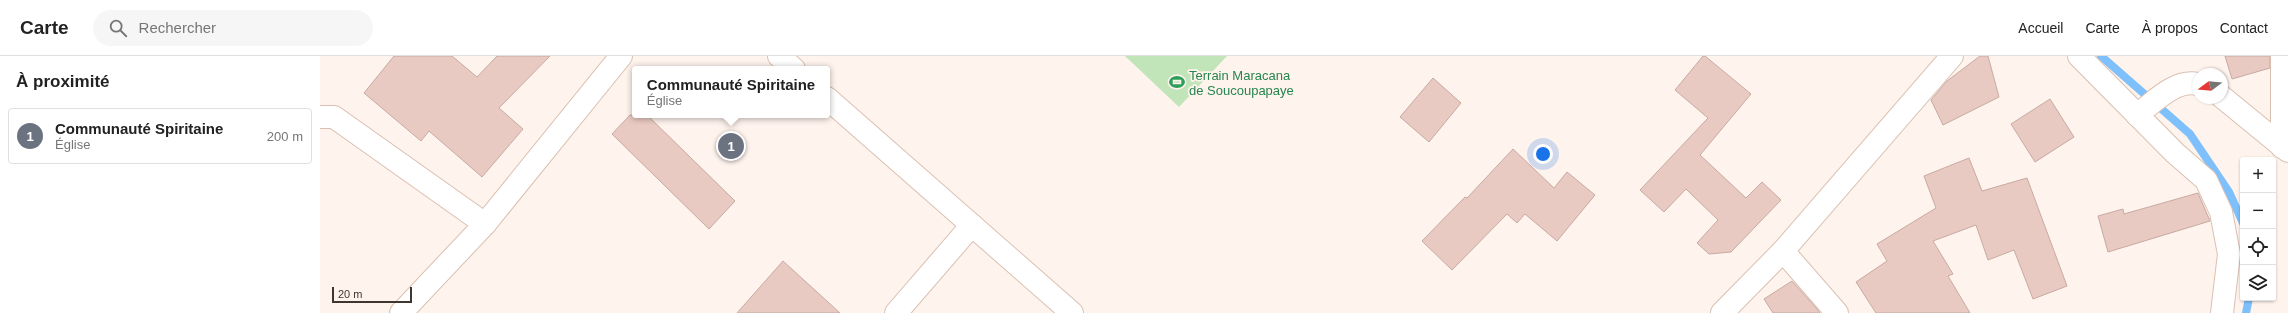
<!DOCTYPE html>
<html lang="fr">
<meta charset="utf-8">
<style>
:root{--surface:#fff;--page:#f6f6f6;--text:#222;--muted:#767676;--line:#e0e0e0;--accent:#2563eb}
body{margin:0;font-family:Arial,sans-serif;background:var(--page);color:var(--text)}
.controls{position:absolute;right:12px;bottom:12px;display:grid;overflow:hidden;border-radius:4px;box-shadow:0 1px 3px #0004}
.controls button{width:36px;height:36px;display:grid;place-items:center;padding:0;border:0;border-bottom:1px solid var(--line);background:var(--surface);color:var(--text);font:20px sans-serif}
.compass{position:absolute;left:1872px;top:12px;width:36px;height:36px;border-radius:50%;background:var(--surface);box-shadow:0 1px 3px #0004;rotate:254deg}
.scale{position:absolute;left:12px;bottom:10px;width:80px;box-sizing:border-box;padding-left:4px;border:2px solid #403630;border-top:0;font-size:11px;line-height:14px;white-space:nowrap;color:#403630;-webkit-text-stroke:3px #fef3ed;paint-order:stroke}
.you{position:absolute;left:1223px;top:98px;width:14px;height:14px;margin:-10px;border:3px solid #fff;border-radius:50%;background:#1a73e8;box-shadow:0 0 0 6px #1a73e833}
.badge{display:grid;place-items:center;width:26px;height:26px;border-radius:50%;background:var(--accent);color:#fff;font-size:13px;font-weight:700}
.pin{position:absolute;translate:-50% -50%;border:2px solid #fff;box-shadow:0 1px 4px #0006}
.popup{position:absolute;left:312px;top:10px;width:198px;height:52px;box-sizing:border-box;display:grid;place-content:center;border-radius:4px;background:var(--surface);filter:drop-shadow(0 1px 3px #0005);font-size:13px;white-space:nowrap;color:var(--muted)}
.popup b{font-size:15px;color:var(--text)}
.popup::after{content:'';position:absolute;left:50%;top:100%;margin-left:-8px;border:8px solid transparent;border-top-color:var(--surface)}
.list{margin:0;padding:0;list-style:none}
h2{display:flex;justify-content:space-between;align-items:center;height:52px;margin:0;padding:0 16px;font-size:17px}
h2 small{font-size:13px;font-weight:400;color:var(--muted)}
.list li{display:grid;grid-template-columns:26px 1fr auto;gap:12px;align-items:center;box-sizing:border-box;height:56px;margin:0 8px 8px;padding:0 8px;border:1px solid var(--line);border-radius:4px}
.list b{display:block;font-size:15px;white-space:nowrap}
.list p{margin:0;font-size:13px;white-space:nowrap;color:var(--muted)}
.list em{font-size:13px;font-style:normal;color:var(--muted)}
.icon{flex:none;width:22px;height:22px;fill:none;stroke:currentColor;stroke-width:2;stroke-linecap:round;stroke-linejoin:round}
.map{position:relative;flex:none;width:1968px;height:257px;overflow:hidden}
header{display:flex;align-items:center;gap:24px;box-sizing:border-box;height:56px;padding:0 20px;background:var(--surface);border-bottom:1px solid var(--line)}
header strong{font-size:19px}
nav{display:flex;gap:22px;margin-inline-start:auto;font-size:14px}
.search{width:280px;height:36px;background:var(--page);display:flex;align-items:center;gap:10px;box-sizing:border-box;padding:0 14px;border-radius:22px;color:var(--muted);font-size:15px}
main{display:flex}
aside{flex:1;background:var(--surface)}
.map>svg:first-child{display:block}
.green{fill:#c1e4b8}
.lines{fill:none;stroke-linecap:round;stroke-linejoin:round}
.stream{stroke:#7dc0fc;stroke-width:8}
.building{fill:#e9cac2;stroke:#c7aaa2}
.minor-casing{stroke:#dac0b1;stroke-width:24}
.primary-casing{stroke:#dac0b1;stroke-width:24}
.minor{stroke:#fff;stroke-width:22}
.primary{stroke:#fff;stroke-width:22}
.labels{text-anchor:middle;dominant-baseline:central;stroke-width:3.5;stroke-linejoin:round;paint-order:stroke}
.leisure-label{font-size:13px;fill:#27864d;stroke:#fef3ed;text-anchor:start}
</style>
<header>
<strong>Carte</strong>
<div class="search"><svg class="icon" aria-label="search" viewBox="0 0 24 24"><circle cx="10" cy="10" r="6"/><path d="M15 15l6 6"/></svg>Rechercher</div>
<nav><a>Accueil</a><a>Carte</a><a>À propos</a><a>Contact</a></nav>
</header>
<main>
<aside>
<h2>À proximité<small></small></h2>
<ul class="list">
<li><span class="badge" style="background:#6b7280">1</span><div><b>Communauté Spiritaine</b><p>Église</p></div><em>200 m</em></li>
</ul>
</aside>
<div class="map">
<svg width="1968" height="257" viewBox="0 0 1968 257">
<rect width="100%" height="100%" fill="#fef3ed"/>
<polygon class="green" points="805,0 907,0 859,51"/>
<g class="lines">
<g class="stream">
<polyline points="1781,0 1870,78 1909,136 1923,167"/>
<polyline points="1926,257 1929,242"/>
</g>
</g>
<g class="building">
<polygon points="74,0 132,0 157,21 177,0 230,0 179,52 203,73 162,121 109,75 101,85 44,37"/>
<polygon points="1383,0 1385,0 1431,38 1380,99 1426,142 1442,126 1461,144 1411,196 1389,198 1377,187 1398,164 1366,133 1344,156 1320,134 1388,62 1355,34"/>
<polygon points="1660,0 1668,0 1679,41 1623,69 1611,44 1627,25"/>
<polygon points="1905,0 1950,0 1950,12 1912,23"/>
<polygon points="1113,22 1141,47 1109,86 1080,61"/>
<polygon points="1730,43 1754,81 1715,106 1691,68"/>
<polygon points="310,59 327,59 415,145 389,173 292,78"/>
<polygon points="1193,93 1234,132 1247,116 1275,139 1237,185 1205,158 1197,167 1187,158 1132,214 1102,185 1145,141 1147,142"/>
<polygon points="1649,102 1662,135 1707,122 1747,230 1713,243 1694,194 1668,204 1656,169 1613,185 1633,218 1628,220 1650,257 1556,257 1536,226 1567,205 1557,188 1616,152 1604,120"/>
<polygon points="1878,137 1890,165 1788,196 1778,160 1803,153 1804,158"/>
<polygon points="463,205 520,257 417,257"/>
<polygon points="1472,225 1497,253 1500,257 1453,257 1444,243"/>
</g>
<g class="lines">
<defs>
<g id="minor">
<polyline points="1759,0 1855,97 1886,124 1901,156 1909,198 1902,257"/>
<polyline points="1962,0 1962,91"/>
<polyline points="1902,41 1968,95"/>
<path d="M 1817,59 C 1834,46 1855,23 1878,28"/>
<polyline points="0,61 14,61 165,168"/>
<polyline points="1463,195 1517,257"/>
<polyline points="81,257 165,168 301,0"/>
<polyline points="576,257 652,169"/>
<polyline points="1402,257 1463,195 1632,0"/>
</g>
<g id="primary">
<polyline points="459,0 474,13"/>
<polyline points="507,42 752,257"/>
</g>
</defs>
<use href="#minor" class="minor-casing"/>
<use href="#primary" class="primary-casing"/>
<use href="#minor" class="minor"/>
<use href="#primary" class="primary"/>
</g>
<defs>
<symbol id="stadium-bare" viewBox="-9 -9 18 18"><path d="M0-5a6.5 5 0 1 0 0 10a6.5 5 0 1 0 0-10ZM-3.5-1.8h7v3.6h-7Z" fill="#2e9e5b" stroke="#fef3ed" stroke-width="2.5" paint-order="stroke"/></symbol>
</defs>
<g fill-rule="evenodd">
<use href="#stadium-bare" x="846" y="15" width="22" height="22"/>
</g>
<g class="labels">
<g class="leisure-label">
<text x="869" y="19">Terrain Maracana<tspan x="869" dy="15">de Soucoupapaye</tspan></text>
</g>
</g>
</svg>
<div class="controls">
<button>+</button>
<button>−</button>
<button><svg class="icon" aria-label="locate" viewBox="0 0 24 24"><circle cx="12" cy="12" r="6"/><path d="M12 2v4M12 18v4M2 12h4M18 12h4"/></svg></button>
<button><svg class="icon" aria-label="layers" viewBox="0 0 24 24"><path d="M12 4l9 5-9 5-9-5zM3 14l9 5 9-5"/></svg></button>
</div>
<svg class="compass" viewBox="-18 -18 36 36"><path d="M0-13l5 13h-10z" fill="#e53935"/><path d="M0 13l5-13h-10z" fill="#767676"/></svg>
<div class="scale">20 m</div>
<div class="you"></div>
<div class="pin badge" style="left:411px;top:90px;background:#6b7280">1</div>
<div class="popup"><b>Communauté Spiritaine</b>Église</div>
</div>
</main>
